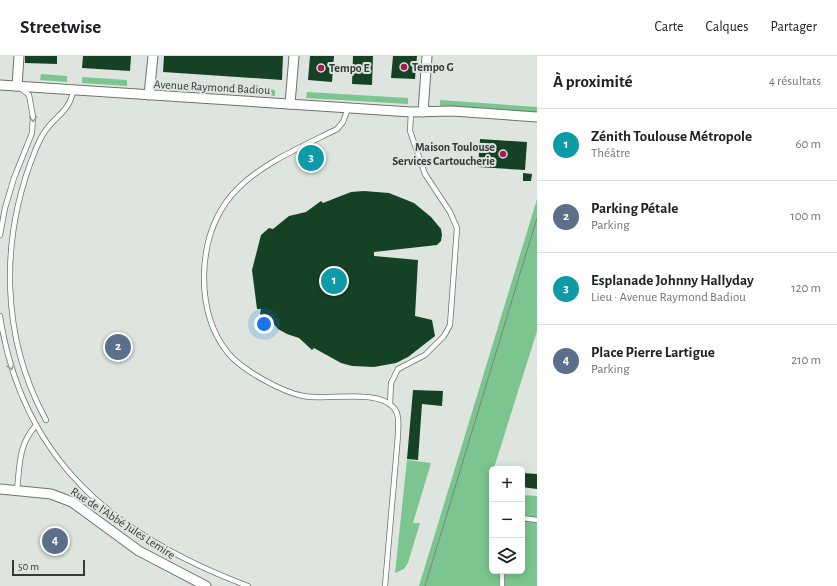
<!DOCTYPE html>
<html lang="fr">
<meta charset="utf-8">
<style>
:root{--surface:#fff;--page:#f2f2f2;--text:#202124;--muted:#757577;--line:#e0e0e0;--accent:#0f766e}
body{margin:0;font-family:"Alegreya Sans",sans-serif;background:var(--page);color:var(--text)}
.controls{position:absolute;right:12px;bottom:12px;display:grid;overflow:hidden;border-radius:6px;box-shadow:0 2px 10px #0003}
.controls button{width:36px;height:36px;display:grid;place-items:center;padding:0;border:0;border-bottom:1px solid var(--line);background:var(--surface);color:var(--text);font:20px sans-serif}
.scale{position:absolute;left:12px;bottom:10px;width:73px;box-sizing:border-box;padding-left:4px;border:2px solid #373a38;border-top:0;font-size:11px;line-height:14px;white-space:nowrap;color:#373a38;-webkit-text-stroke:3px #dde5de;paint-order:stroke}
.you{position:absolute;left:264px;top:268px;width:14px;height:14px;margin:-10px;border:3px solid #fff;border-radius:50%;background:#1a73e8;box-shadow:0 0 0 6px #1a73e833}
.badge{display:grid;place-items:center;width:26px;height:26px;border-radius:50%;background:var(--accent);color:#fff;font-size:13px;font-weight:700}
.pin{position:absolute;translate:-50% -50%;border:2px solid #fff;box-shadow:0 1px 4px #0006}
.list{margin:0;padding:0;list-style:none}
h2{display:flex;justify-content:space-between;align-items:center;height:52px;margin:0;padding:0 16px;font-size:17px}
h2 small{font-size:13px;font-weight:400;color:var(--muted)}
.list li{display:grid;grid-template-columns:26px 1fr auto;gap:12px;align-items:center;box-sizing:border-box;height:72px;padding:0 16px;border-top:1px solid var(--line)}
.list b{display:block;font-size:15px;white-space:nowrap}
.list p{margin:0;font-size:13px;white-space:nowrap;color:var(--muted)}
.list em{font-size:13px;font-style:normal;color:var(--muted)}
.icon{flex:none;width:22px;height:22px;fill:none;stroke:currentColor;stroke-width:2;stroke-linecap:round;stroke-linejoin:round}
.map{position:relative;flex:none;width:537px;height:530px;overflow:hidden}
header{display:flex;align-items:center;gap:24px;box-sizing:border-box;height:56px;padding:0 20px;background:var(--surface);border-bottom:1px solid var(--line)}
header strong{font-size:19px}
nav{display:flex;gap:22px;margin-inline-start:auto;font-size:14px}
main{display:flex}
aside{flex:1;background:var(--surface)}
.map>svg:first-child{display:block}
.green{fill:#7cc590}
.building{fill:#154225}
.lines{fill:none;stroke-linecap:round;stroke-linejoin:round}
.service-casing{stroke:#6c746e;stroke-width:6}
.minor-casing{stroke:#6c746e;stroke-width:11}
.service{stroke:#fff;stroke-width:4.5}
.minor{stroke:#fff;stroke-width:9}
.tram{stroke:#7e837f;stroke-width:1}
.oneway{stroke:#9b9c9c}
.poi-dot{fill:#a81856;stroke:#dde5de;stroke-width:1.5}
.labels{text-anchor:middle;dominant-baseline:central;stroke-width:4;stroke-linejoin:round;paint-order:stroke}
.poi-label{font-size:12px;font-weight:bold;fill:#373a38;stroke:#dde5de;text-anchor:start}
.street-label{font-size:12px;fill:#373a38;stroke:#dde5de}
</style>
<header>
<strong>Streetwise</strong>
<nav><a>Carte</a><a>Calques</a><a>Partager</a></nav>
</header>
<main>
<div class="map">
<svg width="537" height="530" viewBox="0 0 537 530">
<rect width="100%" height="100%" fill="#dde5de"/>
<g class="green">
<polygon points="41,18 67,20 67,26 40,24"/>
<polygon points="82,21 127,24 127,30 82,27"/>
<polygon points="174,27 275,34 275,40 173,32"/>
<polygon points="307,36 408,42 408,48 306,42"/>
<polygon points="440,44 537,51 537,58 440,51"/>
<polygon points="537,143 537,275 488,431 492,420 492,515 522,515 522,439 537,440 537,530 419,530"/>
<polygon points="407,404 431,407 413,467 420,467 408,507 404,513 395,517"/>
</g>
<g class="building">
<polygon points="25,0 57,0 57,8 25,7"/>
<polygon points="83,0 131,0 130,15 82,12"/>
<polygon points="164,0 283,0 282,24 163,16"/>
<polygon points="310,0 334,0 332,26 308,24"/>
<polygon points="353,0 373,0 372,29 352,28"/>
<polygon points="393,0 417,0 415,23 391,22"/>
<polygon points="480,83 527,86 525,114 478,111"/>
<polygon points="523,117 532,118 531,125 523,125"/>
<polygon points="364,135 389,137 414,147 431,161 441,173 442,179 441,185 437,189 374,196 374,200 418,204 415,260 432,264 435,280 408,301 396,307 374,311 352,310 341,307 314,292 312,294 299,282 287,278 278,273 268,261 263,261 260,258 261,253 257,253 252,214 261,179 269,172 273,173 289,160 306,156 321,145 323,147 351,136"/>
<polygon points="413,334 443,335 442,350 422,348 418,404 407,403"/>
<polygon points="522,417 537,418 537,433 522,431"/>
</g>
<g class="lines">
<defs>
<g id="service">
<path d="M 348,52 L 343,66 L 337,73 C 267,108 205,130 204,221 C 204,248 211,276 228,297 C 242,314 282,336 303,340 C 327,345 378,332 394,352 C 400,359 398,370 398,379 L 385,530"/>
<polyline points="0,179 5,152 14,122 32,77 33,61 29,39 19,31"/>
<path d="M 0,260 C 22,406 117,481 248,530"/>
<polyline points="390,348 391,327 398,313 425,299 444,280 450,269 457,172 450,156 425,118 410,75 411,56"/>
<path d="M 46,364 C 0,280 0,182 35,95 C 38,88 41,80 46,74 C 57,59 70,54 73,35"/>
<path d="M 17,434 C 20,408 18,390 36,369"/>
<polyline points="522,462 537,464"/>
<polyline points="502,530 502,515"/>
</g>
<g id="minor">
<polyline points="0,29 411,56 452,55 537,61"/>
<polyline points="17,30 19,0"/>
<polyline points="149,39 153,0"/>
<polyline points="290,48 294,0"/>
<polyline points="423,56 427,0"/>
<polyline points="0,433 51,438 72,446 139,495 206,530"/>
</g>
</defs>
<use href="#service" class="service-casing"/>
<use href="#minor" class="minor-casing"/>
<use href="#service" class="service"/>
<use href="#minor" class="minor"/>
<polyline class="tram" points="425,530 537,162"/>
</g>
<defs><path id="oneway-chevron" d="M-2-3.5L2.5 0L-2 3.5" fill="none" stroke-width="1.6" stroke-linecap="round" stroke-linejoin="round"/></defs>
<g class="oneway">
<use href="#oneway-chevron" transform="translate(33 63) rotate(89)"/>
<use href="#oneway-chevron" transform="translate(11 311) rotate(73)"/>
</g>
<g class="poi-dot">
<circle cx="404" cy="11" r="4"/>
<circle cx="321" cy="12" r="4"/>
<circle cx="503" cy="98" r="4"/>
</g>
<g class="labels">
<g class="poi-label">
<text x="412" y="11">Tempo G</text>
<text x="329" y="12">Tempo E</text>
<text x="495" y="91" text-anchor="end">Maison Toulouse<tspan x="495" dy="14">Services Cartoucherie</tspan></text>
</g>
<g class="street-label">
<text transform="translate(212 31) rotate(3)">Avenue Raymond Badiou</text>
<text transform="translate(123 467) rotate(33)">Rue de l'Abbé Jules Lemire</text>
</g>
</g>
</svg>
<div class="controls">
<button>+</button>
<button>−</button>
<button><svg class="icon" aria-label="layers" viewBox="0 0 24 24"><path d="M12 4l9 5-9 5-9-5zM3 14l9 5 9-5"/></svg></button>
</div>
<div class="scale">50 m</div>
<div class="you"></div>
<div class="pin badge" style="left:334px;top:225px;background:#0f9aa8">1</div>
<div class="pin badge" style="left:118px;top:291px;background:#5c6f8a">2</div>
<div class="pin badge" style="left:311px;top:102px;background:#0f9aa8">3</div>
<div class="pin badge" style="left:55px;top:485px;background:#5c6f8a">4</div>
</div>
<aside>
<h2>À proximité<small>4 résultats</small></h2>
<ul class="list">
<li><span class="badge" style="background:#0f9aa8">1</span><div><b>Zénith Toulouse Métropole</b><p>Théâtre</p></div><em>60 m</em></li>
<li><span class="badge" style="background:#5c6f8a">2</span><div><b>Parking Pétale</b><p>Parking</p></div><em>100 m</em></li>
<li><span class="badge" style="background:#0f9aa8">3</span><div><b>Esplanade Johnny Hallyday</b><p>Lieu · Avenue Raymond Badiou</p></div><em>120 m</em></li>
<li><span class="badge" style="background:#5c6f8a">4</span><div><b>Place Pierre Lartigue</b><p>Parking</p></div><em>210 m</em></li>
</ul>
</aside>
</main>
